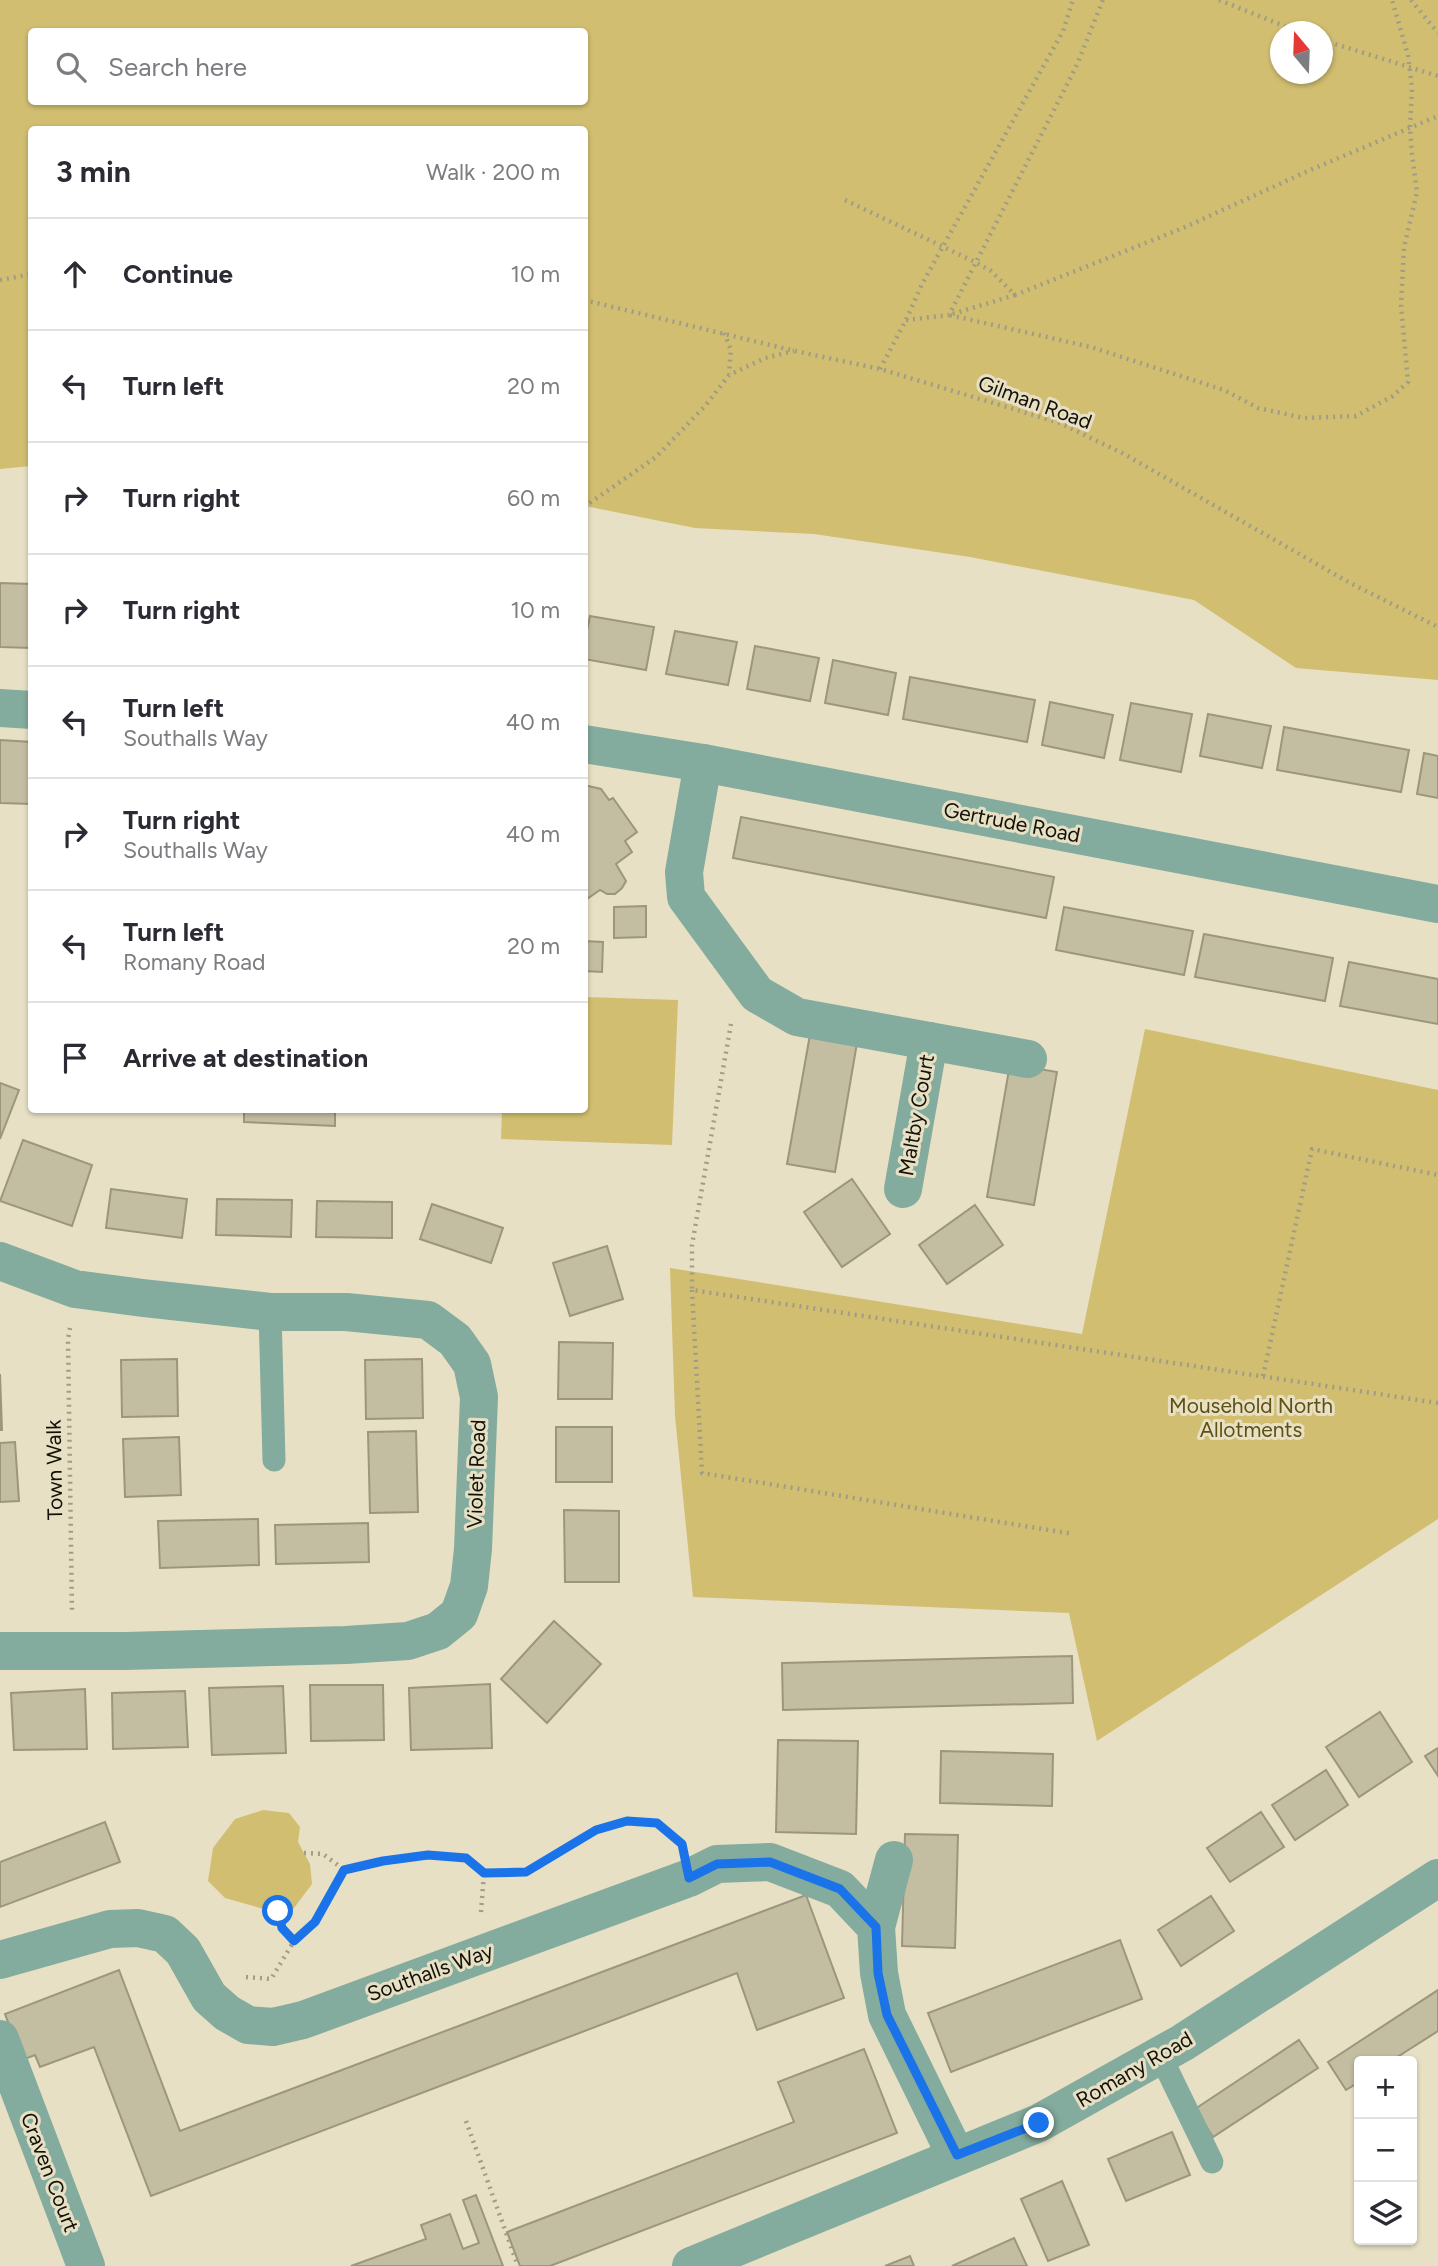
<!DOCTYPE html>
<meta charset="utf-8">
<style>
:root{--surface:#fff;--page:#f7f7f7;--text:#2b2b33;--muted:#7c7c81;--line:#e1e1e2}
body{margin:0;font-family:Figtree,sans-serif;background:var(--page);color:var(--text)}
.controls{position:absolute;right:21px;bottom:21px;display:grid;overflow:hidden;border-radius:7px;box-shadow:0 2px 5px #0004}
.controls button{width:63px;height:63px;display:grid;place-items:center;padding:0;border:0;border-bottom:2px solid var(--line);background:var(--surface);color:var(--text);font:35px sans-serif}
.compass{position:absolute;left:1270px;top:21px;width:63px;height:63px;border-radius:50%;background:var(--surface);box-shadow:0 2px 5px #0004;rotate:341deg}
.stop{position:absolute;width:21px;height:21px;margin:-16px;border:5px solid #1a73e8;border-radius:50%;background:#fff}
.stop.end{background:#1a73e8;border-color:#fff;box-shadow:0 2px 7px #0008}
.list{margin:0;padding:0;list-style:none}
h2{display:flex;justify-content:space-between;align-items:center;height:91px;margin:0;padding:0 28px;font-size:30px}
h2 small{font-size:23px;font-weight:400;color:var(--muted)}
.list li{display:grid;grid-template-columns:46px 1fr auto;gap:21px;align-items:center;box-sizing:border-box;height:112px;padding:0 28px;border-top:2px solid var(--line)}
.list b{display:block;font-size:26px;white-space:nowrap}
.list p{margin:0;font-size:23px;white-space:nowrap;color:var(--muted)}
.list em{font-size:23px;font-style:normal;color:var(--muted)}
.icon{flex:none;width:38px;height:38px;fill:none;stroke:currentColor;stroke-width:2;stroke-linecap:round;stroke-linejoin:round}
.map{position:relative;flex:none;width:1438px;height:2266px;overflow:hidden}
.search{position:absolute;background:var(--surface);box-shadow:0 2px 5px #0004;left:28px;top:28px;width:560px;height:77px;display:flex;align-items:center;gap:18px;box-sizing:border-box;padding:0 24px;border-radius:7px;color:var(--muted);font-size:26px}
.panel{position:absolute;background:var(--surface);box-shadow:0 2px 5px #0004;left:28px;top:126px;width:560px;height:987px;border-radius:7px}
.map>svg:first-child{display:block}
.green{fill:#d1be71;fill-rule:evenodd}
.building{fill:#c3bda2;stroke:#9d967c;stroke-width:2}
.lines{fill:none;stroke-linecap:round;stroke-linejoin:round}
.path{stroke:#a19c86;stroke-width:4.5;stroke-dasharray:2 5;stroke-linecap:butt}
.lane{stroke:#83ab9e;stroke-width:23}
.street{stroke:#83ab9e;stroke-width:38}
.route{stroke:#1a73e8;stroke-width:9}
.labels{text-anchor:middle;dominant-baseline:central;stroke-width:6;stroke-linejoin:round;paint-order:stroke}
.street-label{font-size:21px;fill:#131107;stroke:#e7e0c4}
.park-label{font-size:21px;fill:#5e5012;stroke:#e7e0c4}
</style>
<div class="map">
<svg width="1438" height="2266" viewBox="0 0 1438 2266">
<rect width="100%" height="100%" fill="#e7e0c4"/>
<g class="green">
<path d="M 0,0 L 1438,0 L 1438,680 L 1296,668 L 1194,600 L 970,557 L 814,534 L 695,528 L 585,506 L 584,130 L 32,130 L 31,466 L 0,469 ZM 32,32 L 584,32 L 584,102 L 32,102 ZM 1280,32 L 1322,32 L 1322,74 L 1280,74 Z"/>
<polygon points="585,997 678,1000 672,1145 501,1139 502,1110 584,1110"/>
<polygon points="1145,1029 1438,1090 1438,1519 1097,1741 1069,1613 693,1597 675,1416 670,1268 1082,1334"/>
<polygon points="263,1810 289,1813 300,1827 298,1842 310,1864 312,1884 291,1912 267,1910 225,1898 208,1881 213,1848 235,1819"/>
</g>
<g class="building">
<polygon points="0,583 32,584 32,648 0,647"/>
<polygon points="590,616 654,627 646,670 584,659 584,645"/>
<polygon points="675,631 737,642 728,685 666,674"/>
<polygon points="755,646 819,658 810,701 747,689"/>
<polygon points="833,660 896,673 888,715 825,703"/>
<polygon points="910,677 1035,700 1027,742 903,719"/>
<polygon points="1050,702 1113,715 1104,758 1042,745"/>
<polygon points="1131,703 1192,714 1181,772 1120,760"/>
<polygon points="1208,714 1271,726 1262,768 1200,756"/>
<polygon points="1284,727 1409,750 1401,792 1277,770"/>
<polygon points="0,740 32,742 32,804 0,803"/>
<polygon points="1424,753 1438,756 1438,798 1417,794"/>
<polygon points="584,785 601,789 609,800 613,798 637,832 625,841 632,852 616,864 626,881 622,888 615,894 607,894 600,890 584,901"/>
<polygon points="741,817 1054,877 1046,918 733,858"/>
<polygon points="646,906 646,937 614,938 614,907"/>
<polygon points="1064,907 1193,931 1184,975 1056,950"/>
<polygon points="1204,934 1333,958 1325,1001 1195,977"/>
<polygon points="584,941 603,942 602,972 584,971"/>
<polygon points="1349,962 1438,979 1438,1024 1340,1006"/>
<polygon points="811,1029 858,1037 835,1172 787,1164"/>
<polygon points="1010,1064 1057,1072 1034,1205 987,1197"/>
<polygon points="0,1083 19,1090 0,1139"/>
<polygon points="244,1110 335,1110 335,1126 244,1122"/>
<polygon points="23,1140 92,1165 72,1226 0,1201"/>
<polygon points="852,1179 890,1234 842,1267 804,1212"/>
<polygon points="111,1189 187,1199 182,1238 106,1228"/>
<polygon points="217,1199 292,1200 291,1237 216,1235"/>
<polygon points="317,1201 392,1202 392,1238 316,1237"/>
<polygon points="432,1204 503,1228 491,1263 420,1239"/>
<polygon points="975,1205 1003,1245 947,1284 919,1245"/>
<polygon points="607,1246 623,1299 570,1316 553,1263"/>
<polygon points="559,1342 613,1343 612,1399 558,1399"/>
<polygon points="177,1359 178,1416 122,1417 121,1360"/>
<polygon points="422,1359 423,1418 366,1419 365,1360"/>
<polygon points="0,1374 2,1430 0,1430"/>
<rect x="556" y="1427" width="56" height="55"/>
<polygon points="416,1431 418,1512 370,1513 368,1432"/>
<polygon points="179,1437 181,1495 125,1497 123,1439"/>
<polygon points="15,1442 19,1501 0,1502 0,1443"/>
<polygon points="564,1510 619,1511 619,1582 565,1582"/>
<polygon points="258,1519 259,1565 160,1568 158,1521"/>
<polygon points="368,1523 369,1562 276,1564 275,1525"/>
<polygon points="554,1621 601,1664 547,1723 501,1679"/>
<polygon points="1072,1656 1073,1703 783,1710 782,1663"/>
<polygon points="490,1684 492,1748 411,1750 409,1688"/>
<polygon points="310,1685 383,1685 384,1740 311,1741"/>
<polygon points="283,1686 286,1753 212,1755 209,1688"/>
<polygon points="85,1689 87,1749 14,1750 11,1693"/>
<polygon points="185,1691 188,1747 113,1749 112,1693"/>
<polygon points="1380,1712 1412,1762 1359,1797 1326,1747"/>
<polygon points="778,1740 858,1741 856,1834 776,1832"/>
<polygon points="1438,1748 1438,1776 1425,1756"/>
<polygon points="941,1751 1053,1754 1052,1806 940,1803"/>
<polygon points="1326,1770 1348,1805 1295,1840 1272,1805"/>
<polygon points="1261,1812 1284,1847 1230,1882 1207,1848"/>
<polygon points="105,1822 120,1862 0,1907 0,1862"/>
<polygon points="905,1834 958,1835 955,1948 902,1946"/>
<polygon points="806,1895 844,1998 757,2030 737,1973 151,2196 94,2047 40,2067 35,2055 22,2060 5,2014 119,1970 180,2131"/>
<polygon points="1211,1896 1234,1931 1181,1966 1158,1930"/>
<polygon points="1120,1940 1142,1999 951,2072 928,2013"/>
<polygon points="1438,1990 1438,2031 1391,2061 1359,2061 1359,2082 1346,2090 1328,2062"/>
<polygon points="1299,2040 1318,2068 1213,2137 1195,2109"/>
<polygon points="864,2049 897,2133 550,2266 520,2266 507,2232 794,2122 778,2082"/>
<polygon points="1172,2132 1190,2175 1126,2201 1108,2159"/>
<polygon points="1062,2181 1089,2245 1048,2261 1021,2199"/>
<polygon points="476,2195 503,2266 351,2266 426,2239 421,2225 450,2214 463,2249 479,2243 463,2200"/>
<polygon points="1014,2238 1027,2266 952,2266"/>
<polygon points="910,2256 914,2266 885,2266"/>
</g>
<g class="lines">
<g class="path">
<polyline points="1219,0 1299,32"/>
<polyline points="1411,0 1438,33"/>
<polyline points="1322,40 1438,76"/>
<polyline points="845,200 975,262 991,271 1015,295 1183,228 1308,171 1438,116"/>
<polyline points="0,280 32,274"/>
<polyline points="1015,295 949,315 1091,347 1224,390 1258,408 1304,418 1356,416 1393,396 1408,382 1401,305 1404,247 1417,192 1412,154 1410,128 1412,88 1408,55 1392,0"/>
<polyline points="584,300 795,351 880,369 1060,423 1124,454 1350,583 1438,627"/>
<polyline points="906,320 949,315 1076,67 1103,0"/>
<polyline points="724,333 731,350 729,374"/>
<polyline points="880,369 906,320 922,284 1063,31 1073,0"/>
<polyline points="584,507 656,457 706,405 729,375 765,358 794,351"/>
<polyline points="731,1024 692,1245 692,1290 1438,1403"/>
<polyline points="692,1290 702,1473 1073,1534"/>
<polyline points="70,1328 68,1339 72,1613"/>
<polyline points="1263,1376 1312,1149 1438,1175"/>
<polyline points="304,1853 323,1854 343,1869 383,1861 428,1855 466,1858 484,1873 526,1872 596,1830 627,1821 658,1823 678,1841"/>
<polyline points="277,1911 282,1928 294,1941 315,1921 343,1869"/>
<polyline points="481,1912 484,1873"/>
<polyline points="246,1977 271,1979 294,1941"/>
<polyline points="466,2121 518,2266"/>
</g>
<g class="lane">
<polyline points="270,1312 274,1460"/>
<polyline points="1160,2055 1212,2162"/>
</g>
<g class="street">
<polyline points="0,708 32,710"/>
<polyline points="584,744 703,763 1438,904"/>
<polyline points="703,763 684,872 686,897 757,994 797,1017 1028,1059"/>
<polyline points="903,1189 929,1041"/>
<polyline points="0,1261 75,1289 143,1298 270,1312 346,1312 428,1320 455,1340 472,1364 479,1397 473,1549 469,1586 459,1614 438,1631 408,1641 346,1645 125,1651 0,1651"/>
<polyline points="876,1927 894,1860"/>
<polyline points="0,1960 110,1929 138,1928 165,1934 183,1951 209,1997 227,2013 248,2025 273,2027 303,2020 689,1878 717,1864 770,1862 840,1889 876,1927 879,1973 887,2015 956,2156"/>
<polyline points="0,2039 86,2266"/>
<polyline points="691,2266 1039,2123 1182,2043 1438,1878"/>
</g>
</g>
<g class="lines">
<polyline class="route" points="278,1911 282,1928 294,1941 315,1922 344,1870 383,1861 428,1855 466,1858 484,1873 526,1872 596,1830 627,1821 657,1823 682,1844 689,1878 717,1864 770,1862 840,1889 876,1927 878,1973 887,2015 957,2155 1039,2123"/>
</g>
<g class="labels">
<g class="street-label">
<text transform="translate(1035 402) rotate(20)">Gilman Road</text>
<text transform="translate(1012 822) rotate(11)">Gertrude Road</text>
<text transform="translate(916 1115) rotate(-80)">Maltby Court</text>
<text transform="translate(54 1470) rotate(-91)">Town Walk</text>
<text transform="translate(476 1474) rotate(-88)">Violet Road</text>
<text transform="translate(430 1972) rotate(-20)">Southalls Way</text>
<text transform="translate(1134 2069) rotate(-30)">Romany Road</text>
<text transform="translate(50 2172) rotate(69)">Craven Court</text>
</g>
<g class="park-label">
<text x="1251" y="1405">Mousehold North<tspan x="1251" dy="24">Allotments</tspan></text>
</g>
</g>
</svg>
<div class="controls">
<button>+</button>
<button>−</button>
<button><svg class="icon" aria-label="layers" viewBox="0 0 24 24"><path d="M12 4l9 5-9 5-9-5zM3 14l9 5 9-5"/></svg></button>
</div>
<svg class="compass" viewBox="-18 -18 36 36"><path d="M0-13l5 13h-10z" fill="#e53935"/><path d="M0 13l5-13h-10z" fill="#7c7c81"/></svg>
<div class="stop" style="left:278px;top:1911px"></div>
<div class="stop end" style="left:1039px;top:2123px"></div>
<div class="search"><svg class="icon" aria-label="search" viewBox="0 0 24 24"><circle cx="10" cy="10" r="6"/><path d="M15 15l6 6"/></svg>Search here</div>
<section class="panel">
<h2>3 min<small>Walk · 200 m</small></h2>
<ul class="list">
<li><svg class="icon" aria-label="ahead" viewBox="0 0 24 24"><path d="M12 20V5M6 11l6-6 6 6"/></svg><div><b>Continue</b></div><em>10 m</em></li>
<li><svg class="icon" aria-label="left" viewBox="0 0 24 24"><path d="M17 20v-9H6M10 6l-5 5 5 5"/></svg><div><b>Turn left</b></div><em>20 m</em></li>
<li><svg class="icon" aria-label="right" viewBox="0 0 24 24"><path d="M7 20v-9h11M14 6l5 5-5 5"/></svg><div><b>Turn right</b></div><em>60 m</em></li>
<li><svg class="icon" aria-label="right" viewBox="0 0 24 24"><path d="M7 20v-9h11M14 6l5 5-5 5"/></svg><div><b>Turn right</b></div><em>10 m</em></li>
<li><svg class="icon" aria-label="left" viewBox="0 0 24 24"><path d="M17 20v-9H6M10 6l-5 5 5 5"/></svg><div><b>Turn left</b><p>Southalls Way</p></div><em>40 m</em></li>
<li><svg class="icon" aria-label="right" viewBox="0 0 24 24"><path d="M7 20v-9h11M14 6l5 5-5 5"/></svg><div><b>Turn right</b><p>Southalls Way</p></div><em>40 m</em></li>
<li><svg class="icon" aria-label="left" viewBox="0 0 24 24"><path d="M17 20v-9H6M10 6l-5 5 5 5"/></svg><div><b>Turn left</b><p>Romany Road</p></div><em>20 m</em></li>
<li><svg class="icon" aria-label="arrive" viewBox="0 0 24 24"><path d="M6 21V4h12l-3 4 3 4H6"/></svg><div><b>Arrive at destination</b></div></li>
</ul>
</section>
</div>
